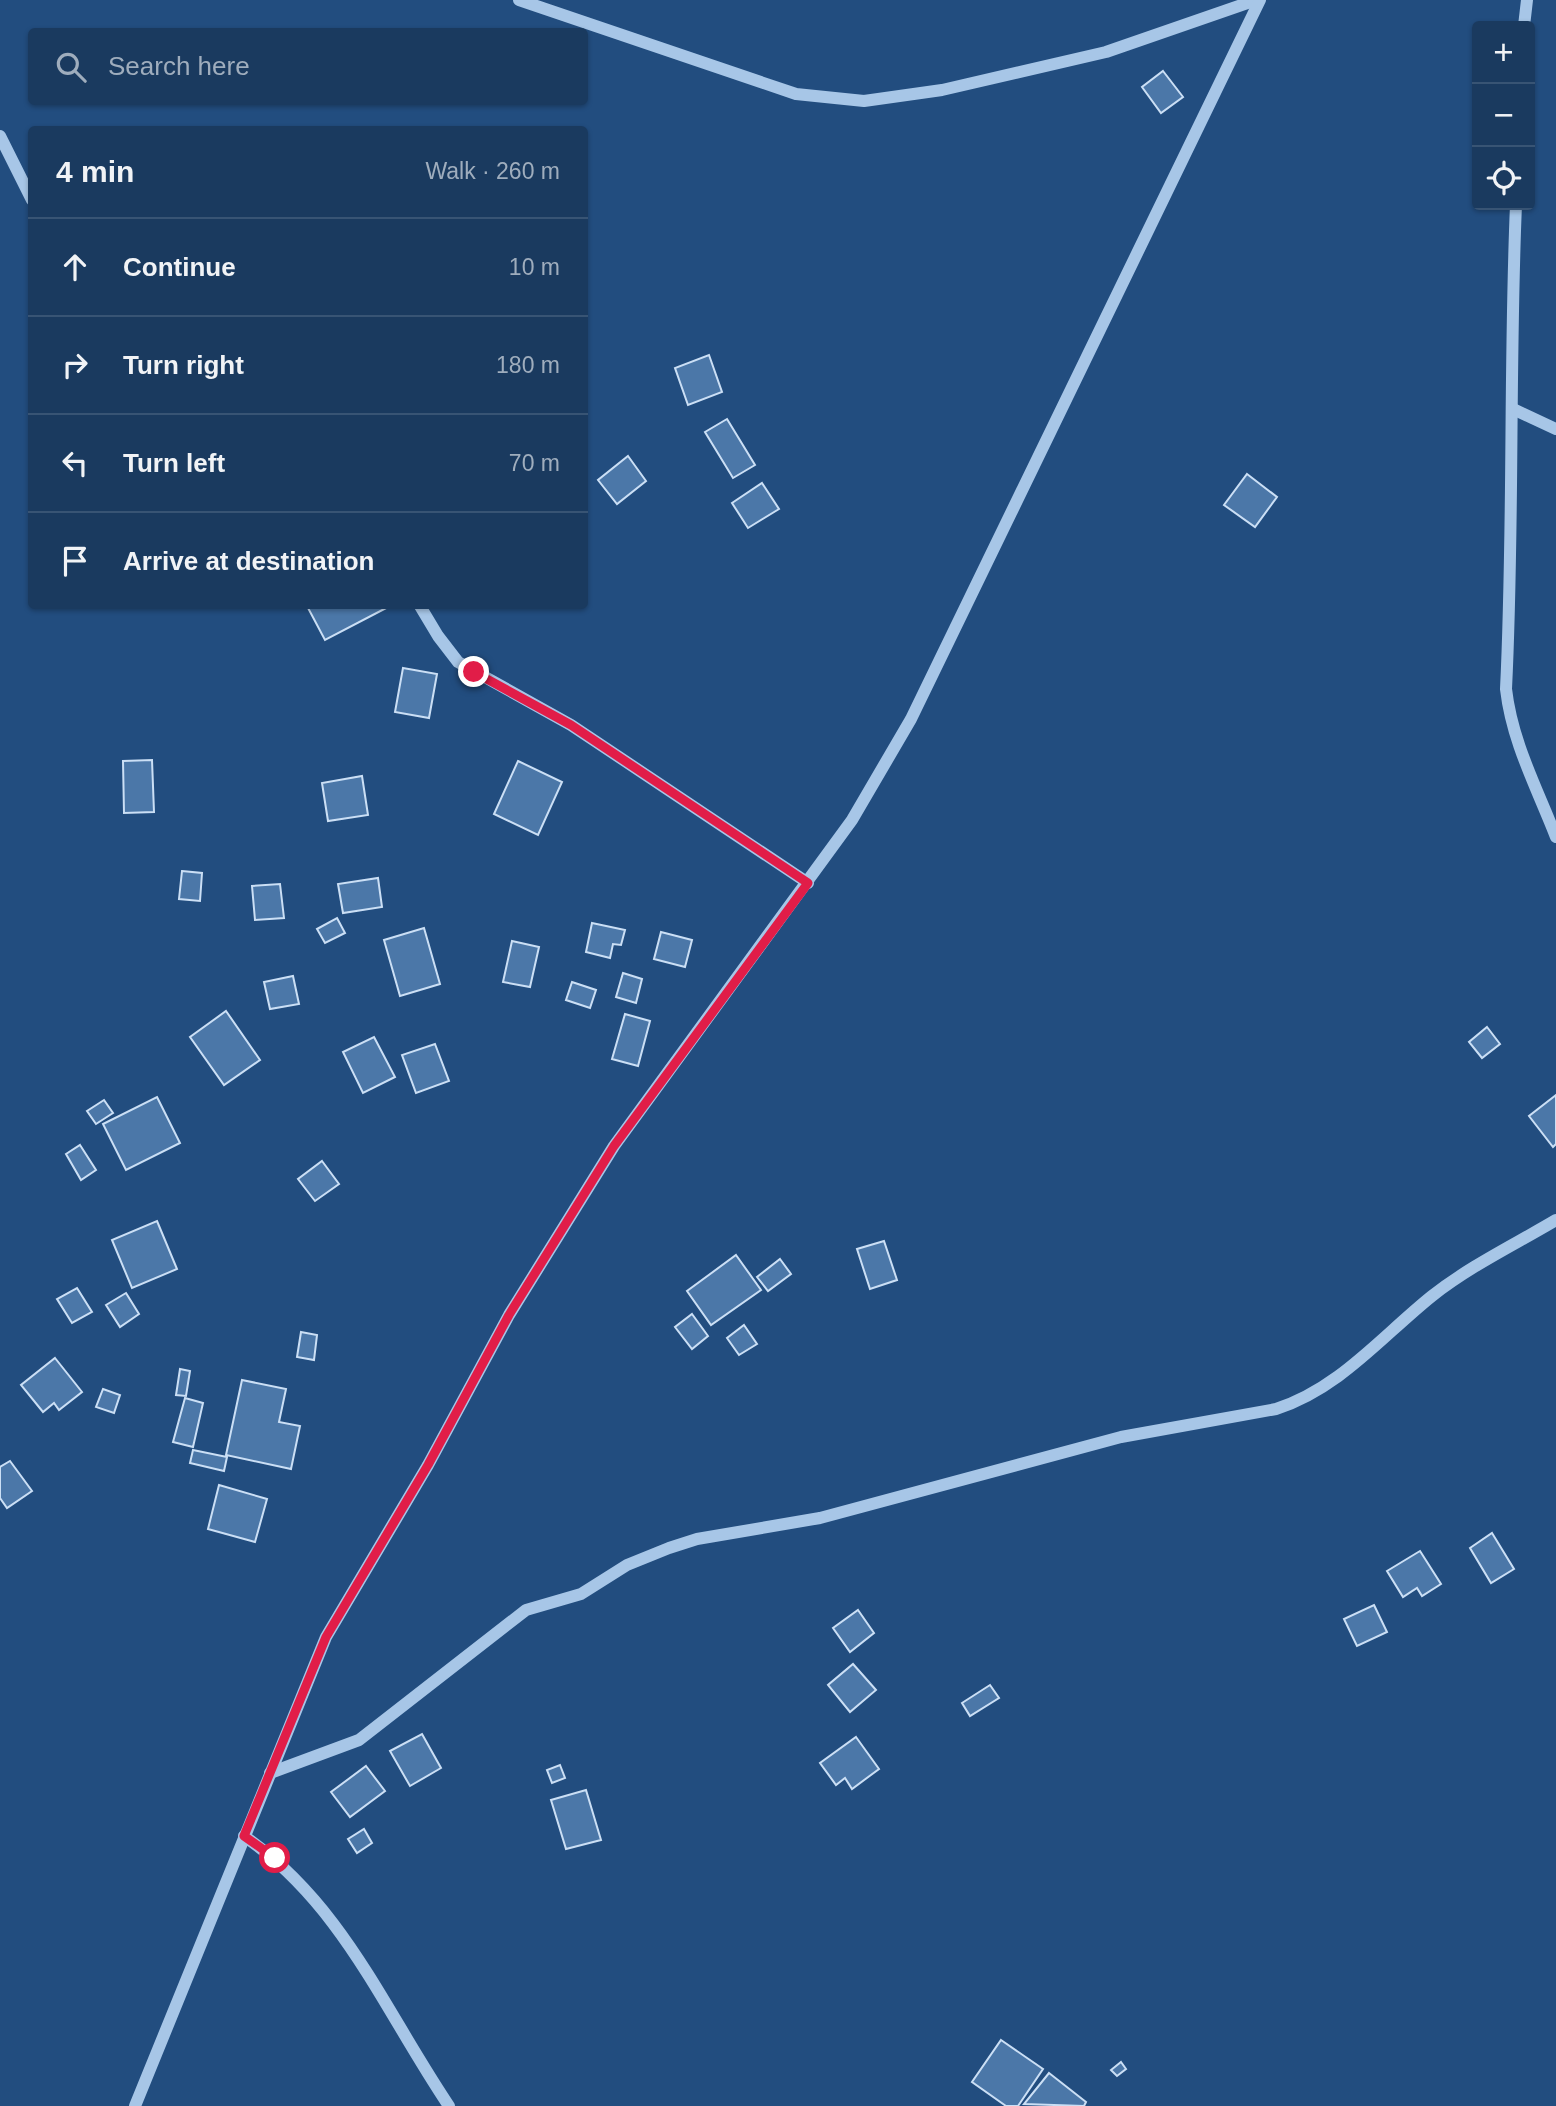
<!DOCTYPE html>
<meta charset="utf-8">
<style>
:root{--surface:#1a3a5f;--page:#274568;--text:#f1f3f6;--muted:#9fadbd;--line:#385474}
body{margin:0;font-family:Arial,sans-serif;background:var(--page);color:var(--text)}
.controls{position:absolute;right:21px;top:21px;display:grid;overflow:hidden;border-radius:7px;box-shadow:0 2px 5px #0004}
.controls button{width:63px;height:63px;display:grid;place-items:center;padding:0;border:0;border-bottom:2px solid var(--line);background:var(--surface);color:var(--text);font:35px sans-serif}
.stop{position:absolute;width:21px;height:21px;margin:-16px;border:5px solid #e11d48;border-radius:50%;background:#fff}
.stop.end{background:#e11d48;border-color:#fff;box-shadow:0 2px 7px #0008}
.list{margin:0;padding:0;list-style:none}
h2{display:flex;justify-content:space-between;align-items:center;height:91px;margin:0;padding:0 28px;font-size:30px}
h2 small{font-size:23px;font-weight:400;color:var(--muted)}
.list li{display:grid;grid-template-columns:46px 1fr auto;gap:21px;align-items:center;box-sizing:border-box;height:98px;padding:0 28px;border-top:2px solid var(--line)}
.list b{display:block;font-size:26px;white-space:nowrap}
.list em{font-size:23px;font-style:normal;color:var(--muted)}
.icon{flex:none;width:38px;height:38px;fill:none;stroke:currentColor;stroke-width:2;stroke-linecap:round;stroke-linejoin:round}
.map{position:relative;flex:none;width:1556px;height:2106px;overflow:hidden}
.search{position:absolute;background:var(--surface);box-shadow:0 2px 5px #0004;left:28px;top:28px;width:560px;height:77px;display:flex;align-items:center;gap:18px;box-sizing:border-box;padding:0 24px;border-radius:7px;color:var(--muted);font-size:26px}
.panel{position:absolute;background:var(--surface);box-shadow:0 2px 5px #0004;left:28px;top:126px;width:560px;height:483px;border-radius:7px}
.map>svg:first-child{display:block}
.building{fill:#4b77a8;stroke:#cbdff5;stroke-width:2}
.lines{fill:none;stroke-linecap:round;stroke-linejoin:round}
.minor{stroke:#a7c6e7;stroke-width:12}
.route{stroke:#e11d48;stroke-width:9}
</style>
<div class="map">
<svg width="1556" height="2106" viewBox="0 0 1556 2106">
<rect width="100%" height="100%" fill="#224d7f"/>
<g class="building">
<polygon points="1163,71 1183,97 1161,113 1142,87"/>
<polygon points="709,355 722,392 688,405 675,368"/>
<polygon points="727,419 755,465 733,478 705,432"/>
<polygon points="628,456 646,481 617,504 598,480"/>
<polygon points="1247,474 1277,497 1255,527 1224,505"/>
<polygon points="762,483 779,509 748,528 732,503"/>
<polygon points="307,606 390,606 325,640"/>
<polygon points="403,668 437,674 429,718 395,712"/>
<polygon points="152,760 154,812 124,813 123,761"/>
<polygon points="518,761 562,782 538,835 494,814"/>
<polygon points="362,776 368,815 328,821 322,783"/>
<polygon points="182,871 202,873 200,901 179,899"/>
<polygon points="378,878 382,907 343,913 338,884"/>
<polygon points="280,884 284,918 255,920 252,886"/>
<polygon points="337,918 345,933 325,943 317,929"/>
<polygon points="592,923 625,930 621,945 613,944 610,958 586,952"/>
<polygon points="424,928 440,984 400,996 384,940"/>
<polygon points="661,932 692,940 685,967 654,959"/>
<polygon points="512,941 539,947 530,987 503,982"/>
<polygon points="623,973 642,979 636,1003 616,997"/>
<polygon points="293,976 299,1004 270,1009 264,982"/>
<polygon points="572,982 596,990 590,1008 566,1000"/>
<polygon points="226,1011 260,1060 224,1085 190,1037"/>
<polygon points="625,1014 650,1021 638,1066 612,1059"/>
<polygon points="1487,1027 1500,1044 1482,1058 1469,1042"/>
<polygon points="374,1037 395,1077 363,1093 343,1052"/>
<polygon points="435,1044 449,1081 416,1093 402,1055"/>
<polygon points="1556,1095 1556,1144 1553,1147 1529,1116"/>
<polygon points="157,1097 180,1143 126,1170 103,1124"/>
<polygon points="104,1100 113,1113 96,1124 87,1111"/>
<polygon points="80,1145 96,1170 81,1180 66,1154"/>
<polygon points="322,1161 339,1184 315,1201 298,1179"/>
<polygon points="157,1221 177,1269 132,1288 112,1240"/>
<polygon points="884,1241 897,1280 870,1289 857,1249"/>
<polygon points="736,1255 761,1290 711,1325 687,1291"/>
<polygon points="780,1259 791,1274 768,1291 757,1277"/>
<polygon points="77,1288 92,1312 72,1323 57,1299"/>
<polygon points="126,1293 139,1314 120,1327 106,1305"/>
<polygon points="692,1314 708,1336 692,1349 675,1327"/>
<polygon points="744,1325 757,1344 739,1355 727,1338"/>
<polygon points="301,1332 317,1335 314,1360 297,1357"/>
<polygon points="55,1358 82,1392 59,1410 54,1403 43,1412 21,1385"/>
<polygon points="180,1369 190,1371 186,1396 176,1395"/>
<polygon points="242,1380 286,1389 279,1422 300,1426 291,1469 226,1455"/>
<polygon points="103,1389 120,1395 114,1413 96,1407"/>
<polygon points="185,1398 203,1403 193,1447 173,1442"/>
<polygon points="193,1450 227,1457 224,1471 190,1463"/>
<polygon points="10,1461 32,1491 7,1508 0,1498 0,1467"/>
<polygon points="219,1485 267,1499 255,1542 208,1529"/>
<polygon points="1492,1533 1514,1569 1491,1583 1470,1548"/>
<polygon points="1420,1551 1441,1584 1422,1596 1417,1588 1403,1597 1387,1571"/>
<polygon points="1374,1605 1387,1632 1357,1646 1344,1619"/>
<polygon points="858,1610 874,1633 850,1652 833,1628"/>
<polygon points="853,1664 876,1690 850,1712 828,1685"/>
<polygon points="990,1685 999,1698 970,1716 962,1703"/>
<polygon points="422,1734 441,1768 410,1786 390,1751"/>
<polygon points="856,1737 879,1769 852,1789 845,1778 836,1785 820,1763"/>
<polygon points="560,1765 565,1778 552,1783 547,1770"/>
<polygon points="366,1766 385,1791 350,1817 331,1792"/>
<polygon points="586,1790 601,1840 566,1849 551,1800"/>
<polygon points="364,1829 372,1843 357,1853 348,1839"/>
<polygon points="1001,2040 1043,2069 1018,2106 1006,2106 972,2082"/>
<polygon points="1121,2062 1126,2069 1117,2076 1111,2070"/>
<polygon points="1049,2073 1086,2102 1084,2106 1024,2104"/>
</g>
<g class="lines">
<g class="minor">
<polyline points="519,0 796,94 864,101 942,90 1106,52 1256,0"/>
<polyline points="1524,26 1527,0"/>
<polyline points="0,136 32,200"/>
<path d="M 1516,205 C 1509,366 1514,528 1506,689 C 1512,742 1537,788 1556,837"/>
<polyline points="1513,409 1556,429"/>
<polyline points="420,606 438,636 458,662 571,725 808,883"/>
<path d="M 270,1773 L 359,1740 L 526,1610 L 581,1594 L 627,1565 L 669,1548 L 697,1539 L 820,1518 L 1121,1437 L 1276,1409 C 1339,1389 1382,1336 1432,1296 C 1470,1266 1514,1245 1556,1220"/>
<path d="M 244,1836 C 343,1905 383,2008 449,2106"/>
<polyline points="135,2106 326,1637 428,1465 509,1315 614,1146 852,820 911,719 1260,0"/>
</g>
</g>
<g class="lines">
<polyline class="route" points="275,1858 244,1836 326,1637 428,1465 509,1315 614,1146 808,883 571,725 474,672"/>
</g>
</svg>
<div class="controls">
<button>+</button>
<button>−</button>
<button><svg class="icon" aria-label="locate" viewBox="0 0 24 24"><circle cx="12" cy="12" r="6"/><path d="M12 2v4M12 18v4M2 12h4M18 12h4"/></svg></button>
</div>
<div class="stop" style="left:275px;top:1858px"></div>
<div class="stop end" style="left:474px;top:672px"></div>
<div class="search"><svg class="icon" aria-label="search" viewBox="0 0 24 24"><circle cx="10" cy="10" r="6"/><path d="M15 15l6 6"/></svg>Search here</div>
<section class="panel">
<h2>4 min<small>Walk · 260 m</small></h2>
<ul class="list">
<li><svg class="icon" aria-label="ahead" viewBox="0 0 24 24"><path d="M12 20V5M6 11l6-6 6 6"/></svg><div><b>Continue</b></div><em>10 m</em></li>
<li><svg class="icon" aria-label="right" viewBox="0 0 24 24"><path d="M7 20v-9h11M14 6l5 5-5 5"/></svg><div><b>Turn right</b></div><em>180 m</em></li>
<li><svg class="icon" aria-label="left" viewBox="0 0 24 24"><path d="M17 20v-9H6M10 6l-5 5 5 5"/></svg><div><b>Turn left</b></div><em>70 m</em></li>
<li><svg class="icon" aria-label="arrive" viewBox="0 0 24 24"><path d="M6 21V4h12l-3 4 3 4H6"/></svg><div><b>Arrive at destination</b></div></li>
</ul>
</section>
</div>
